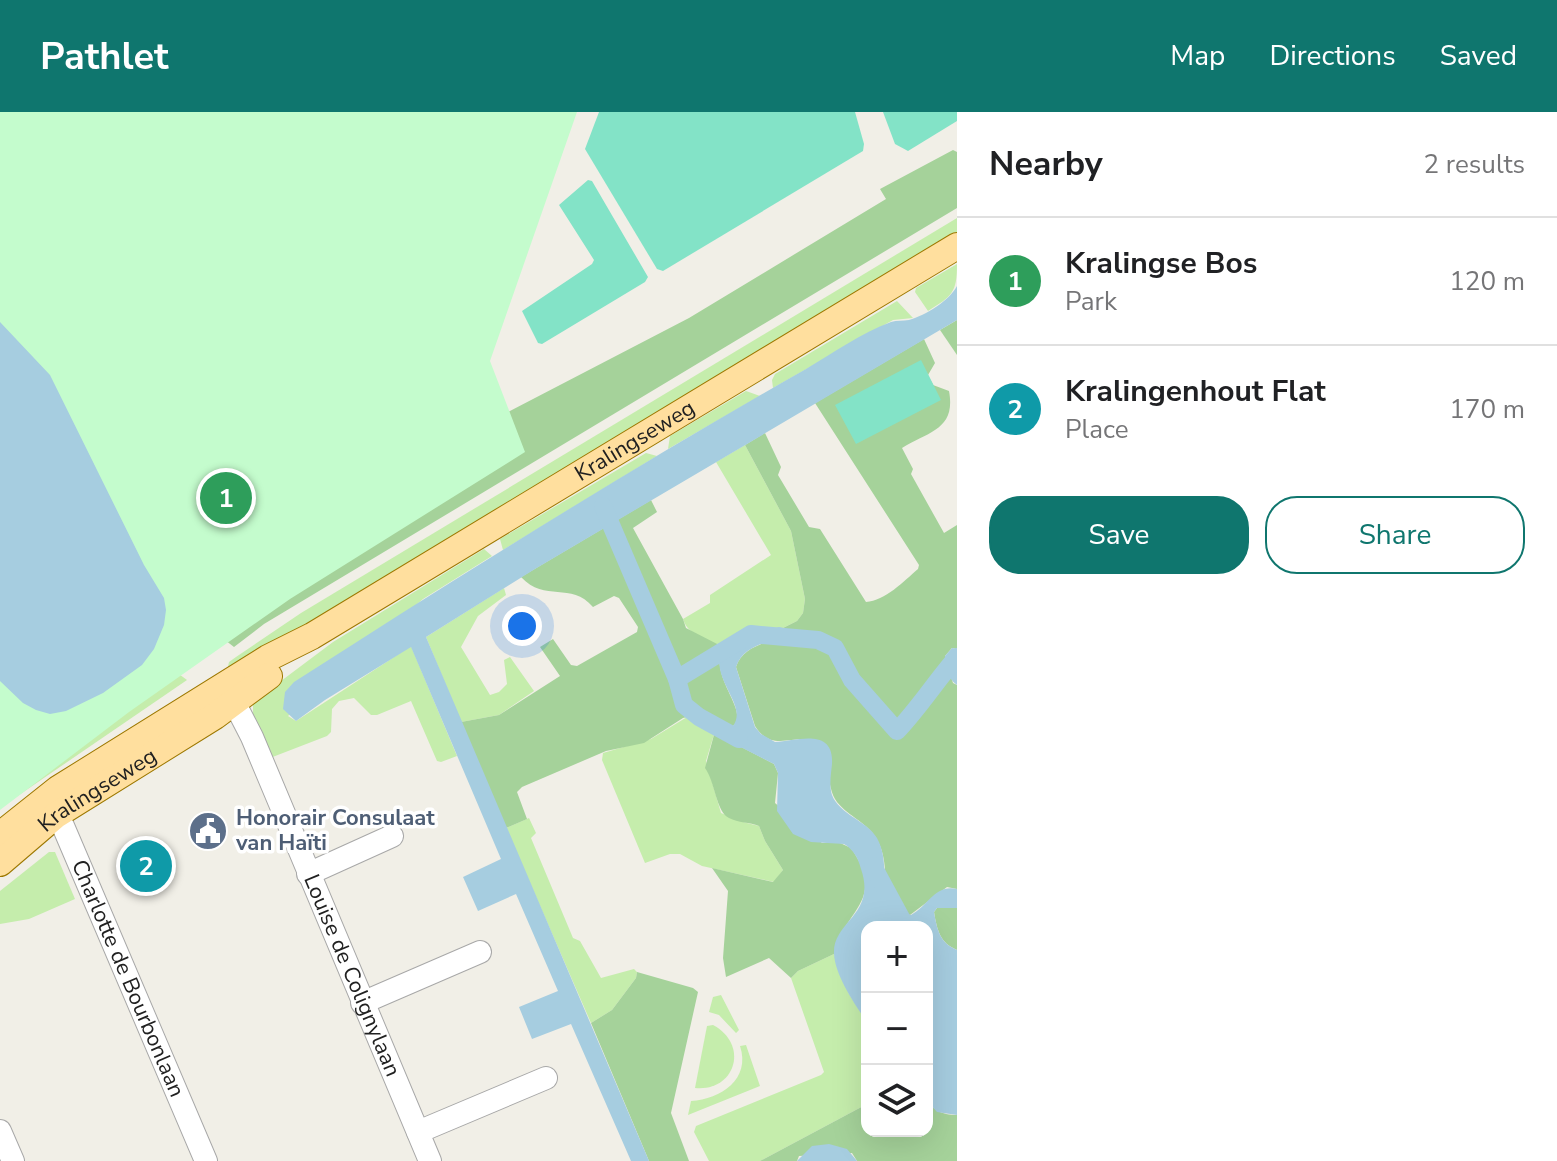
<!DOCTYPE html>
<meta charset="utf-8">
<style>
:root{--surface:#fff;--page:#f6f6f6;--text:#202124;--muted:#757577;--line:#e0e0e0;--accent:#0f766e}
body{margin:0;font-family:"Nunito Sans",sans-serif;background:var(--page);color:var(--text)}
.controls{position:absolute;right:24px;bottom:24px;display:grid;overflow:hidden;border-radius:16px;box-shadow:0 8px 32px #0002}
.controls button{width:72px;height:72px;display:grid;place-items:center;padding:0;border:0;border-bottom:2px solid var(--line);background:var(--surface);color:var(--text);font:40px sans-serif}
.you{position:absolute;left:522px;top:514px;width:28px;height:28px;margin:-20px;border:6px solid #fff;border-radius:50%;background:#1a73e8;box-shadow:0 0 0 12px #1a73e833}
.badge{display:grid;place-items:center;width:52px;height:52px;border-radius:50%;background:var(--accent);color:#fff;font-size:26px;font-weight:700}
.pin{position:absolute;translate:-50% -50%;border:4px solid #fff;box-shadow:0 2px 8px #0006}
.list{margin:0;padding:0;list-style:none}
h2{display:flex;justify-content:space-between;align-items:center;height:104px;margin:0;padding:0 32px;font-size:34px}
h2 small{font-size:26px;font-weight:400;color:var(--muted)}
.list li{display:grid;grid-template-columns:52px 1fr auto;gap:24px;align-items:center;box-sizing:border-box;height:128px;padding:0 32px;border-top:2px solid var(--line)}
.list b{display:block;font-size:30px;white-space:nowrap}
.list p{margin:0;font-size:26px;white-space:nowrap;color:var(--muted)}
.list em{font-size:26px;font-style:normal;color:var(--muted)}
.actions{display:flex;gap:16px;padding:24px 32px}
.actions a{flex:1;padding:18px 0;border:2px solid var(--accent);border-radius:32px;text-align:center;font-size:28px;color:var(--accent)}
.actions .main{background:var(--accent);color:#fff}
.icon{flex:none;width:44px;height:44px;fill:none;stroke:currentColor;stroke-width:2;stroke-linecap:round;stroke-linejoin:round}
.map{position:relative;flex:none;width:957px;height:1049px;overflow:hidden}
header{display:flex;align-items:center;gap:48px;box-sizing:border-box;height:112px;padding:0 40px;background:var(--accent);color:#fff}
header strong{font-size:38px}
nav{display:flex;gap:44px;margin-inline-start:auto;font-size:28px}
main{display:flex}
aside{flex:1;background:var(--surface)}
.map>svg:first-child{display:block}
.grass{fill:#c5edac}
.forest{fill:#a5d29a}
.park{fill:#c4fccd}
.pitch{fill:#83e3c7}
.water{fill:#a6cde0}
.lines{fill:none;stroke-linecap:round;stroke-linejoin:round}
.canal{stroke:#a6cde0;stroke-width:18}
.minor-casing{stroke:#a8a8a8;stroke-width:24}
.major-casing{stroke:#9d7800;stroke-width:28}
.minor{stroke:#fff;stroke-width:22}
.major{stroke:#ffdf9e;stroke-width:26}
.labels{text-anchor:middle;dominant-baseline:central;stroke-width:7;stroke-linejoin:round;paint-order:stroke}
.street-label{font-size:22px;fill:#212121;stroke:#fff}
.service-label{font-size:22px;font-weight:bold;fill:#4e5e75;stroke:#fff;text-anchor:start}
</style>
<header>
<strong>Pathlet</strong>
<nav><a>Map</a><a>Directions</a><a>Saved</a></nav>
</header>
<main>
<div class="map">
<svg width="957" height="1049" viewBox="0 0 957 1049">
<rect width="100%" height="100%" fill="#f1efe7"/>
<g class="grass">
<polygon points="957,106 957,120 321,507 227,559 229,550 236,545 301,501"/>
<path d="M 957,152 C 957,181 952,184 928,199 L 915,180 L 916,176 Z"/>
<polygon points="897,189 913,206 893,208 773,276 772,268 775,262"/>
<polygon points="746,279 760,284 668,337 670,324"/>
<path d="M 745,333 L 791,419 L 805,487 L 803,501 L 797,509 L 783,516 L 769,517 L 723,535 C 708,528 688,524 683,507 L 710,491 L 710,483 L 771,443 L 716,350 Z"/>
<polygon points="646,341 657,344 503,438 500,427"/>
<polygon points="484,437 492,444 423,487 288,604 296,609 411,534 457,644 441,650 437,649 411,589 377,603 371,603 354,586 339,589 332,597 331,620 327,624 270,646 253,606 253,590 333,530"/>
<polygon points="504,476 506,483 478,504 461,535 490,583 499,580 507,572 504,548 510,545 534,579 499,603 461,610 426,525"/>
<polygon points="172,557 187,568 0,696 0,672"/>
<polygon points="687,605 715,619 706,649 721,701 743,710 759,714 765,729 783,758 774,770 702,754 680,742 670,742 645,751 602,648 603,641 651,627"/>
<polygon points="529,706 536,721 531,726 573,826 580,829 601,866 634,857 637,860 636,866 612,898 591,911 506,716"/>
<polygon points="49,740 55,740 75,787 29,807 0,812 0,779"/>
<polygon points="834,842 849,882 867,910 867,992 760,1049 709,1049 694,1020 696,1014 821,963 824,960 791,866 798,859"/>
<polygon points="721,883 739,918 736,921 719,903 709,900 713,885"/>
<path d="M 713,913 C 750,933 735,980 695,976 L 707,914 Z"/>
<path d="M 746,933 L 760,974 L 688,1003 L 691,989 C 721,987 751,967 740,934 Z"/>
</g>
<g class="forest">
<polygon points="953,38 957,40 957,96 264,512 234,535 221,525 489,310 689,206 886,87 880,77"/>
<polygon points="957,208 957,243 940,218"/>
<path d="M 924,227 L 935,251 L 928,263 L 920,249 L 941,287 L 933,273 L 949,279 C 956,317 930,319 902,336 L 913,357 L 911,362 L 944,421 L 957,413 L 957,537 L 952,536 L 945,544 L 953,571 L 957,573 L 957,777 L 947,775 L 910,803 L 894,798 L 889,793 C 883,770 889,747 876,726 C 866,709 845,703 835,687 C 828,676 827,646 825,632 C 796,617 774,644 755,614 L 736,555 C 743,533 767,533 783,521 L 783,516 L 797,509 L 803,501 L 805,487 L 791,419 L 745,333 L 765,321 L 781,355 L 778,363 L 809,415 L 820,417 L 866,490 C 885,489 904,469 918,457 L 919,453 L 815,291 Z"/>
<path d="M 651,388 L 657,400 L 633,416 L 683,507 L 686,516 L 723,535 C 708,564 749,598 734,613 C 731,617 723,620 718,623 L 774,652 L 778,661 L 775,691 L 822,731 L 838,730 L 851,736 C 888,789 843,798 834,842 L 798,859 L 791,866 L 769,846 L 726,865 L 723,846 L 728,779 L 712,756 L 773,770 L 783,758 L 765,729 L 759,714 C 750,710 738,711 729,706 C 716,700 715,669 705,656 L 715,619 L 687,605 L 683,606 L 644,631 L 606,639 L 522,675 L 517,680 L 527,707 L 506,716 L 461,610 L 499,603 L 560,564 L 540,535 L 553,527 L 571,553 L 577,554 L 637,520 L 638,515 L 619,486 L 614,484 L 593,495 C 571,469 545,491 521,465 Z"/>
<path d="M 937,796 L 957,796 L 957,838 C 940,831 937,818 934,800 Z"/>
<polygon points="637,860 693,876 698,880 671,1001 689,1049 649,1049 591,911 612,898 636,866"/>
<path d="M 927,982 C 929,998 942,1003 957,1003 L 957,1049 L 857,1049 L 852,1041 L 799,1044 L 797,1049 L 760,1049 L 867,992 L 867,1019 L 927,1019 Z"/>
</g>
<polygon class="park" points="0,0 577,0 490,249 525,340 290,487 129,600 0,698"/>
<g class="pitch">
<polygon points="599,0 855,0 864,32 863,39 663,159 657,157 585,37"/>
<polygon points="883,0 957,0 957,9 908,39 895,32"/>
<polygon points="588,68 592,69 648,165 645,170 542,232 538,231 522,199 592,152 594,148 559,93"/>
<polygon points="921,248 941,288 856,332 835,293"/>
</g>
<g class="water">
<path d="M 957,174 L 957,208 L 535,457 L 426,525 L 649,1049 L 631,1049 L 571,912 L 532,927 L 519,895 L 558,879 L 516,782 L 478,799 L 463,765 L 501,747 L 411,535 L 325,588 L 296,609 L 283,597 L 285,580 L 294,570 C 462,462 632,356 806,257 C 833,241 861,221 891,210 C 897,208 903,209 909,208 C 926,203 949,189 957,174 Z"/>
<polygon points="0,210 50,263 144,453 164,486 166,498 164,513 154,537 142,553 103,581 66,599 50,602 36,598 23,591 0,569"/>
<path d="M 779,515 L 783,516 L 781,523 C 764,533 743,534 736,555 L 755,615 L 761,622 L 775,630 C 797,629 834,615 832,652 C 831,662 829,674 832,683 C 839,702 867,709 877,726 C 890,750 880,777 889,793 C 893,800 903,801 911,803 C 928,794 935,772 957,777 L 957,796 L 937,796 L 934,800 C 937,818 940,831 957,838 L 957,1003 L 937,1000 L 928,990 L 927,815 L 867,815 L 867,910 C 855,893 835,863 834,842 C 832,809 877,803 861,757 C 858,746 854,738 844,732 L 811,730 L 793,722 L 777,699 L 778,661 L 774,652 L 721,625 L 715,619 L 733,614 C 749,592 707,566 723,535 Z"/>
<path d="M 952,536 L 957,537 L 957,573 C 947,566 945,555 945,544 Z"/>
<polygon points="829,1032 847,1037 857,1049 797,1049 812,1034"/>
</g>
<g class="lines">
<g class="canal">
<path d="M 603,394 L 677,567 L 751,522 L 818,528 L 835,536 L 852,568 L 897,619 C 919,596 936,569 957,545"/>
<polyline points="677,567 684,593 699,605 739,627"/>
<polyline points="873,754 906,815"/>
</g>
<defs>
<g id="minor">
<path id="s1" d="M 234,590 L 252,625 L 430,1049"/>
<path id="s2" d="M 48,690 L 63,714 L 206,1049"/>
<polyline points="308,762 392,724"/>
<polyline points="362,891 480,840"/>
<polyline points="0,1019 13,1049"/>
<polyline points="418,1020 546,966"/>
</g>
<g id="major">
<path id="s3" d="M 0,723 L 58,677 L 268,546 L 312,524 L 957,134"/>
<path id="s4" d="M 0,751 L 56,703 L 215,604 L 269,564"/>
</g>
</defs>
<use href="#minor" class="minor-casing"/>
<use href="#major" class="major-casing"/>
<use href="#minor" class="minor"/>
<use href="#major" class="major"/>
</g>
<defs>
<symbol id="civic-disc" viewBox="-11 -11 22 22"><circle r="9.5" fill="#5c6f8a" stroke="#fff"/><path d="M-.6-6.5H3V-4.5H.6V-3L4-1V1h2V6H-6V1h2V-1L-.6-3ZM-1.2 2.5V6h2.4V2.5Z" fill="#fff"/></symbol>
</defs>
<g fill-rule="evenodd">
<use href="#civic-disc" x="186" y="697" width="44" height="44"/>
</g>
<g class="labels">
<g class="street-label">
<text stroke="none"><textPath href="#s3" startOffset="748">Kralingseweg</textPath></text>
<text stroke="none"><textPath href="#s4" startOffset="122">Kralingseweg</textPath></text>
<text stroke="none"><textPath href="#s1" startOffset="298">Louise de Colignylaan</textPath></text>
<text stroke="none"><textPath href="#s2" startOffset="194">Charlotte de Bourbonlaan</textPath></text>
</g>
<g class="service-label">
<text x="236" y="706">Honorair Consulaat<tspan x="236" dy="25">van Haïti</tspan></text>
</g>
</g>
</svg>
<div class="controls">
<button>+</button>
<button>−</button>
<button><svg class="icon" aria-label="layers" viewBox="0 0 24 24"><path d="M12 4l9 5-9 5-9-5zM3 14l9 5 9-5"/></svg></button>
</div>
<div class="you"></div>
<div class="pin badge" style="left:226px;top:386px;background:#2e9e5b">1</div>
<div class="pin badge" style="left:146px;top:754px;background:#0f9aa8">2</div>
</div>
<aside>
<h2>Nearby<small>2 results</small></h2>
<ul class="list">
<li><span class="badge" style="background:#2e9e5b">1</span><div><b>Kralingse Bos</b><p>Park</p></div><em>120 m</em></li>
<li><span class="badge" style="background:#0f9aa8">2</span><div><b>Kralingenhout Flat</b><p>Place</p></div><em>170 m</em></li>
</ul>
<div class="actions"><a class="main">Save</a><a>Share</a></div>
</aside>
</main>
